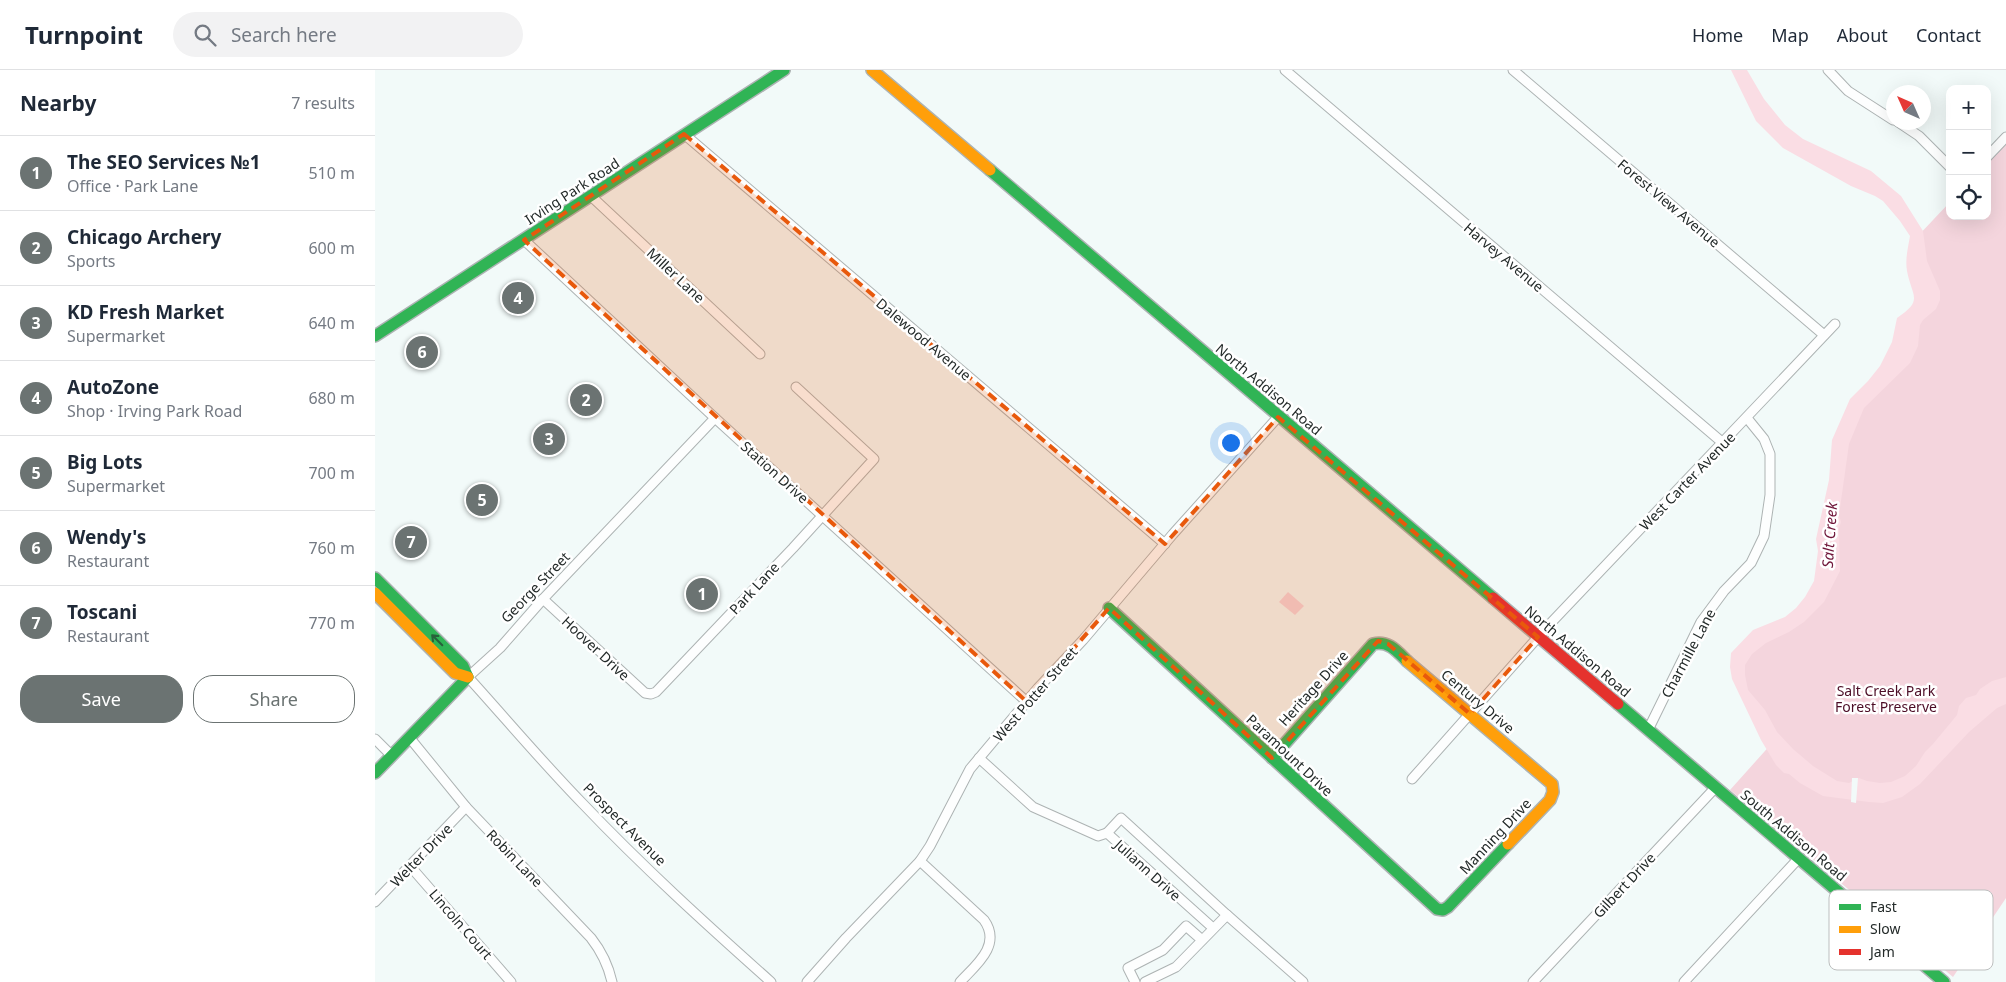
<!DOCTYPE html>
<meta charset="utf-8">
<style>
:root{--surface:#fff;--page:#f2f2f3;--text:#1f2937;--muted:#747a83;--line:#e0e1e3;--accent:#6b7372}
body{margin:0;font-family:"Noto Sans",sans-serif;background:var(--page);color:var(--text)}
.controls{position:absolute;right:15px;top:15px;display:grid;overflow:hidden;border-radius:10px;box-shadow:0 5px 20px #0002}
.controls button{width:45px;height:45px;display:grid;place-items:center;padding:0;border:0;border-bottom:1px solid var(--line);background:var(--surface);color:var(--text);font:25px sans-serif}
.compass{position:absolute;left:1511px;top:15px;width:45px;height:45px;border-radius:50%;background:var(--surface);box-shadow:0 5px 20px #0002;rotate:315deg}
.you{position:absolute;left:855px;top:372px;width:18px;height:18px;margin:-12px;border:4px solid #fff;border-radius:50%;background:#1a73e8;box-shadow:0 0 0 8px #1a73e833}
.badge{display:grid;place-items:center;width:32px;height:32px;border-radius:50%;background:var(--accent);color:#fff;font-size:16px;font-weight:700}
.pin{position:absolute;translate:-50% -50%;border:2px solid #fff;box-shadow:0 1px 5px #0006}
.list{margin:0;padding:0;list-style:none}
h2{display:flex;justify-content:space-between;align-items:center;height:65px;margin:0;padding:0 20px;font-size:21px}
h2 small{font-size:16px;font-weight:400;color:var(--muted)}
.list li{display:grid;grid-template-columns:32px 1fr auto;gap:15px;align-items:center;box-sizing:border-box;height:75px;padding:0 20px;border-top:1px solid var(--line)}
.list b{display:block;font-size:19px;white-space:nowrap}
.list p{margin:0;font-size:16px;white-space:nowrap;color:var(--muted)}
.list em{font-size:16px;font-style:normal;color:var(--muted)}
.actions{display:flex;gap:10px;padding:15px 20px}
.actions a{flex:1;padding:11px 0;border:1px solid var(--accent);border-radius:20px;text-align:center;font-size:18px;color:var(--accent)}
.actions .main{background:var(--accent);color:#fff}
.icon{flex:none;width:28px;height:28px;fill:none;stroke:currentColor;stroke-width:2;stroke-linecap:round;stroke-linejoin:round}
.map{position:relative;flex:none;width:1631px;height:912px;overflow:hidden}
header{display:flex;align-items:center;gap:30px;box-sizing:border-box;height:70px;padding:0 25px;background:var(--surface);border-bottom:1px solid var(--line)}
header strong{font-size:24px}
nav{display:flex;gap:28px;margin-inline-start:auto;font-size:18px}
.search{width:350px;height:45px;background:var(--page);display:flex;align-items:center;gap:12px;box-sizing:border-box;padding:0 18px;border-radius:28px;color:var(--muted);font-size:19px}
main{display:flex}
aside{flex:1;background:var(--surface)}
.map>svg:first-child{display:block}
.green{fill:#f4d5dd}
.water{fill:#fadde4}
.pier{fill:#f2faf9}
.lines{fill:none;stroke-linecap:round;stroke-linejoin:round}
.street-casing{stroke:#adb3b3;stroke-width:11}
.fast-casing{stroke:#adb3b3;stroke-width:14}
.slow-casing{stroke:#adb3b3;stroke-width:14}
.jam-casing{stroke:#adb3b3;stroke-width:14}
.street{stroke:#fdfefe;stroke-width:9}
.fast{stroke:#30b455;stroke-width:11}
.slow{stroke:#ff9f0a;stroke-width:11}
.jam{stroke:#e5322d;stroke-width:11}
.oneway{stroke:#28613b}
.marked{fill:#e8590c;fill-opacity:0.2;stroke:#e8590c;stroke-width:4;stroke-dasharray:10 6;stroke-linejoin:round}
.labels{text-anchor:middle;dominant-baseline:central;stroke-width:5;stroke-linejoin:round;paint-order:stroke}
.street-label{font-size:14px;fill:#232a29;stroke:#fff}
.park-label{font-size:14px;fill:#4c0d26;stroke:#fff}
.water-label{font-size:15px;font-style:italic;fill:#6f1539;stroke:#fff}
.key{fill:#fff;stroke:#bdbfbf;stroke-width:1}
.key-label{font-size:14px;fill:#232a29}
</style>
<header>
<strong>Turnpoint</strong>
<div class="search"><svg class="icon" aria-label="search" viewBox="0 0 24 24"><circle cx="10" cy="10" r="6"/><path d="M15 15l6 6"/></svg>Search here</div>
<nav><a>Home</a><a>Map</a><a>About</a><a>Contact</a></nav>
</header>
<main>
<aside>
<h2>Nearby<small>7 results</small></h2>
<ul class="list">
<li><span class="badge">1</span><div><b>The SEO Services №1</b><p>Office · Park Lane</p></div><em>510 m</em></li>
<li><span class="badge">2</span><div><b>Chicago Archery</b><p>Sports</p></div><em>600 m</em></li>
<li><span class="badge">3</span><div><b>KD Fresh Market</b><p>Supermarket</p></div><em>640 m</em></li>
<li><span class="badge">4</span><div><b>AutoZone</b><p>Shop · Irving Park Road</p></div><em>680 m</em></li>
<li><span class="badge">5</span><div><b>Big Lots</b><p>Supermarket</p></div><em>700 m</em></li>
<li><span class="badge">6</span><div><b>Wendy's</b><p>Restaurant</p></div><em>760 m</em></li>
<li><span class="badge">7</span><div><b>Toscani</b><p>Restaurant</p></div><em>770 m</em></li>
</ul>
<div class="actions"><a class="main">Save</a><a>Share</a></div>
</aside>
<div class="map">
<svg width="1631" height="912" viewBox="0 0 1631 912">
<rect width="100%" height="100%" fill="#f2faf9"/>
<g class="green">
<polygon points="1631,72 1631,828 1578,907 1355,720 1398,672 1364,611 1371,581 1438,532 1475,353 1543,247 1541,168 1575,132 1575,146 1612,146 1612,92"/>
<polygon points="913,522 929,536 920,545 904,532"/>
</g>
<path class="water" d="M 1356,0 L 1372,0 L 1389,29 L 1410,55 L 1428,69 L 1496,101 L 1526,126 L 1548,161 L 1552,191 L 1565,221 L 1565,230 L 1561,239 L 1548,250 L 1545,255 L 1543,276 L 1535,293 L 1489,338 L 1474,374 L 1464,445 L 1466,452 L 1464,458 L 1465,501 L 1449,532 L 1429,552 L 1414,562 L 1391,573 L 1377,584 L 1370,595 L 1370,605 L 1373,620 L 1390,640 L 1402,662 L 1418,679 L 1438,696 L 1462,711 L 1474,713 L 1484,708 L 1492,711 L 1505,713 L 1516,712 L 1530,706 L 1541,696 L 1550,682 L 1558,674 L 1582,645 L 1584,636 L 1591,628 L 1601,625 L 1605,619 L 1617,611 L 1631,607 L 1631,634 L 1622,638 L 1594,662 L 1545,714 L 1527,727 L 1508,733 L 1494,732 L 1448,726 L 1425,713 L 1414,704 L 1409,703 L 1401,695 L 1386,670 L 1357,609 L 1355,597 L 1356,583 L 1378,560 L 1410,547 L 1421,538 L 1430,527 L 1439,511 L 1443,481 L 1441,469 L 1454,410 L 1457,370 L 1475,329 L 1493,311 L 1505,296 L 1517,272 L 1522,248 C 1549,230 1537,227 1532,201 C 1530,189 1533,178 1535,166 L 1525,151 L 1508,131 L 1500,126 L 1476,116 L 1408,78 L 1381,51 Z"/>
<polygon class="pier" points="1477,708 1483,708 1481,733 1476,732"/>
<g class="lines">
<defs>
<g id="street">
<polyline points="910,0 1348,373"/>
<polyline points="1138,0 1449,265"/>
<polyline points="1453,0 1473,21 1518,50"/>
<polyline points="1523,52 1544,66 1575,97"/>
<polyline points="309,64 790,474"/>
<polyline points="1612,87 1631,67"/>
<polyline points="217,127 385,284"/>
<polyline points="149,170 340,348 652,632"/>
<path d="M 340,348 L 168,529 L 125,578 L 93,607 C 131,649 168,693 208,734 C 268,797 332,855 396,912"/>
<polyline points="168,529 270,623 276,624 281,622 418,478 499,389 421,317"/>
<polyline points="1273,660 1326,552 1349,521 1376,493 1389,466 1395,425 1395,384 1389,369 1372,348"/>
<path d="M 34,667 L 91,737 L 216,868 C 227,882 233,894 237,912"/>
<polyline points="0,669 16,685"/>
<polyline points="604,688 658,737 723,766 732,763 838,858"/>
<polyline points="1037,709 1172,557 1460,254"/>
<polyline points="732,763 746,748 852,845"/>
<path d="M 545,791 L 609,850 C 627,875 601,895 585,912"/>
<polyline points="35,796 136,912"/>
<polyline points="0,832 91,737"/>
<polyline points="432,912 471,868 545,791 555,776 595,699 663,618 708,570 798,464 903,347"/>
<polyline points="760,912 753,898 788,880 811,856 827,870"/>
<polyline points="770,912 801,897 852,845 928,912"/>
<polyline points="1158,912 1341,717"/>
<polyline points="1309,912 1424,788"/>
</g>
<g id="fast">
<polyline points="615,100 1118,528"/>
<polyline points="0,266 409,0"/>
<polyline points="0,508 88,596 93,607"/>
<polyline points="734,538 1062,839 1068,840 1073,837 1133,774"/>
<polyline points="1243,634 1569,912"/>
<path d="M 897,688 L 998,574 C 1013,570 1022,581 1032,591"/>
<polyline points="0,703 93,607"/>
</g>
<g id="slow">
<polyline points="497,0 615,100"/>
<polyline points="0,523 80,603 93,607"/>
<polyline points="1032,591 1177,714 1178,722 1175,730 1133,774"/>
</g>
<polyline id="jam" points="1118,528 1243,634"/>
</defs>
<use href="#street" class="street-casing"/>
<use href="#fast" class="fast-casing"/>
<use href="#slow" class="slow-casing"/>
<use href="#jam" class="jam-casing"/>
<use href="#street" class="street"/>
<use href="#fast" class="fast"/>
<use href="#slow" class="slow"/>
<use href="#jam" class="jam"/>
</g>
<defs><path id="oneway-shaft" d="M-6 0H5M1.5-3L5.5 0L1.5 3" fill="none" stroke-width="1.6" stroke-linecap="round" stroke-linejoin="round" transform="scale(1.25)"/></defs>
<use class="oneway" href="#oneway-shaft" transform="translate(62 570) rotate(-135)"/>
<path class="marked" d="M 309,64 L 790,474 L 903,347 L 1163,567 L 1095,644 L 1013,574 L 1003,571 L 897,688 L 734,538 L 652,632 L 149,170 Z"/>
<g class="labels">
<g class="street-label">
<text transform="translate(197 121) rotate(-33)">Irving Park Road</text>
<text transform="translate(1294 133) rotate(40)">Forest View Avenue</text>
<text transform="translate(1129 187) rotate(40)">Harvey Avenue</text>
<text transform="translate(301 205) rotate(43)">Miller Lane</text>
<text transform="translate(549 269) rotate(40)">Dalewood Avenue</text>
<text transform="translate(894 319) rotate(40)">North Addison Road</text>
<text transform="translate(400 402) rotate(42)">Station Drive</text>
<text transform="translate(1312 411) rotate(-46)">West Carter Avenue</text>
<text transform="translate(160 517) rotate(-46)">George Street</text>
<text transform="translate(379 518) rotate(-47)">Park Lane</text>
<text transform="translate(221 578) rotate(43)">Hoover Drive</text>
<text transform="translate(1203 581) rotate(40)">North Addison Road</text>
<text transform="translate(1313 583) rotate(-62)">Charmille Lane</text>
<text transform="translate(938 618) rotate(-48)">Heritage Drive</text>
<text transform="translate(660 624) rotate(-49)">West Potter Street</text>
<text transform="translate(1103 631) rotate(40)">Century Drive</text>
<text transform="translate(915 685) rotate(43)">Paramount Drive</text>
<text transform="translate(250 754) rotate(45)">Prospect Avenue</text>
<text transform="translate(1419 765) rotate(40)">South Addison Road</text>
<text transform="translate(1120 766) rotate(-47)">Manning Drive</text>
<text transform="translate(46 785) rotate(-46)">Welter Drive</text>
<text transform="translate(140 788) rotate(46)">Robin Lane</text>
<text transform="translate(773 800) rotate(42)">Juliann Drive</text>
<text transform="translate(1249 815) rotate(-47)">Gilbert Drive</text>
<text transform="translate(86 854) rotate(49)">Lincoln Court</text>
</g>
<g class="park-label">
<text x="1511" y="620">Salt Creek Park<tspan x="1511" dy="16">Forest Preserve</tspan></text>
</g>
<g class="water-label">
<text transform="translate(1454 465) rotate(-86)">Salt Creek</text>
</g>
</g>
<rect x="1454" y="820" width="164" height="80" rx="8" class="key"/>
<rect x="1464" y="834" width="22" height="6" fill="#30b455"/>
<rect x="1464" y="856" width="22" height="7" fill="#ff9f0a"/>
<rect x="1464" y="879" width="22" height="6" fill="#e5322d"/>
<g class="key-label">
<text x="1495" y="842">Fast</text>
<text x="1495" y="864">Slow</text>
<text x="1495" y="887">Jam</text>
</g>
</svg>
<div class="controls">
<button>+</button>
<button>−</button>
<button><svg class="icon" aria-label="locate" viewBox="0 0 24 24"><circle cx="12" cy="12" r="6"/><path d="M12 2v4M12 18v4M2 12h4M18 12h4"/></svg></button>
</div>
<svg class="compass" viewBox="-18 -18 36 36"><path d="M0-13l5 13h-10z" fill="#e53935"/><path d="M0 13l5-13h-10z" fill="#747a83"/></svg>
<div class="you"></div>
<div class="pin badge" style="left:327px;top:524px">1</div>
<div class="pin badge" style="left:211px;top:330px">2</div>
<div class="pin badge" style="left:174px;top:369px">3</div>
<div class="pin badge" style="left:143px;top:228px">4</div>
<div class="pin badge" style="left:107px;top:430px">5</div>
<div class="pin badge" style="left:47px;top:282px">6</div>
<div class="pin badge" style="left:36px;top:472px">7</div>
</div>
</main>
